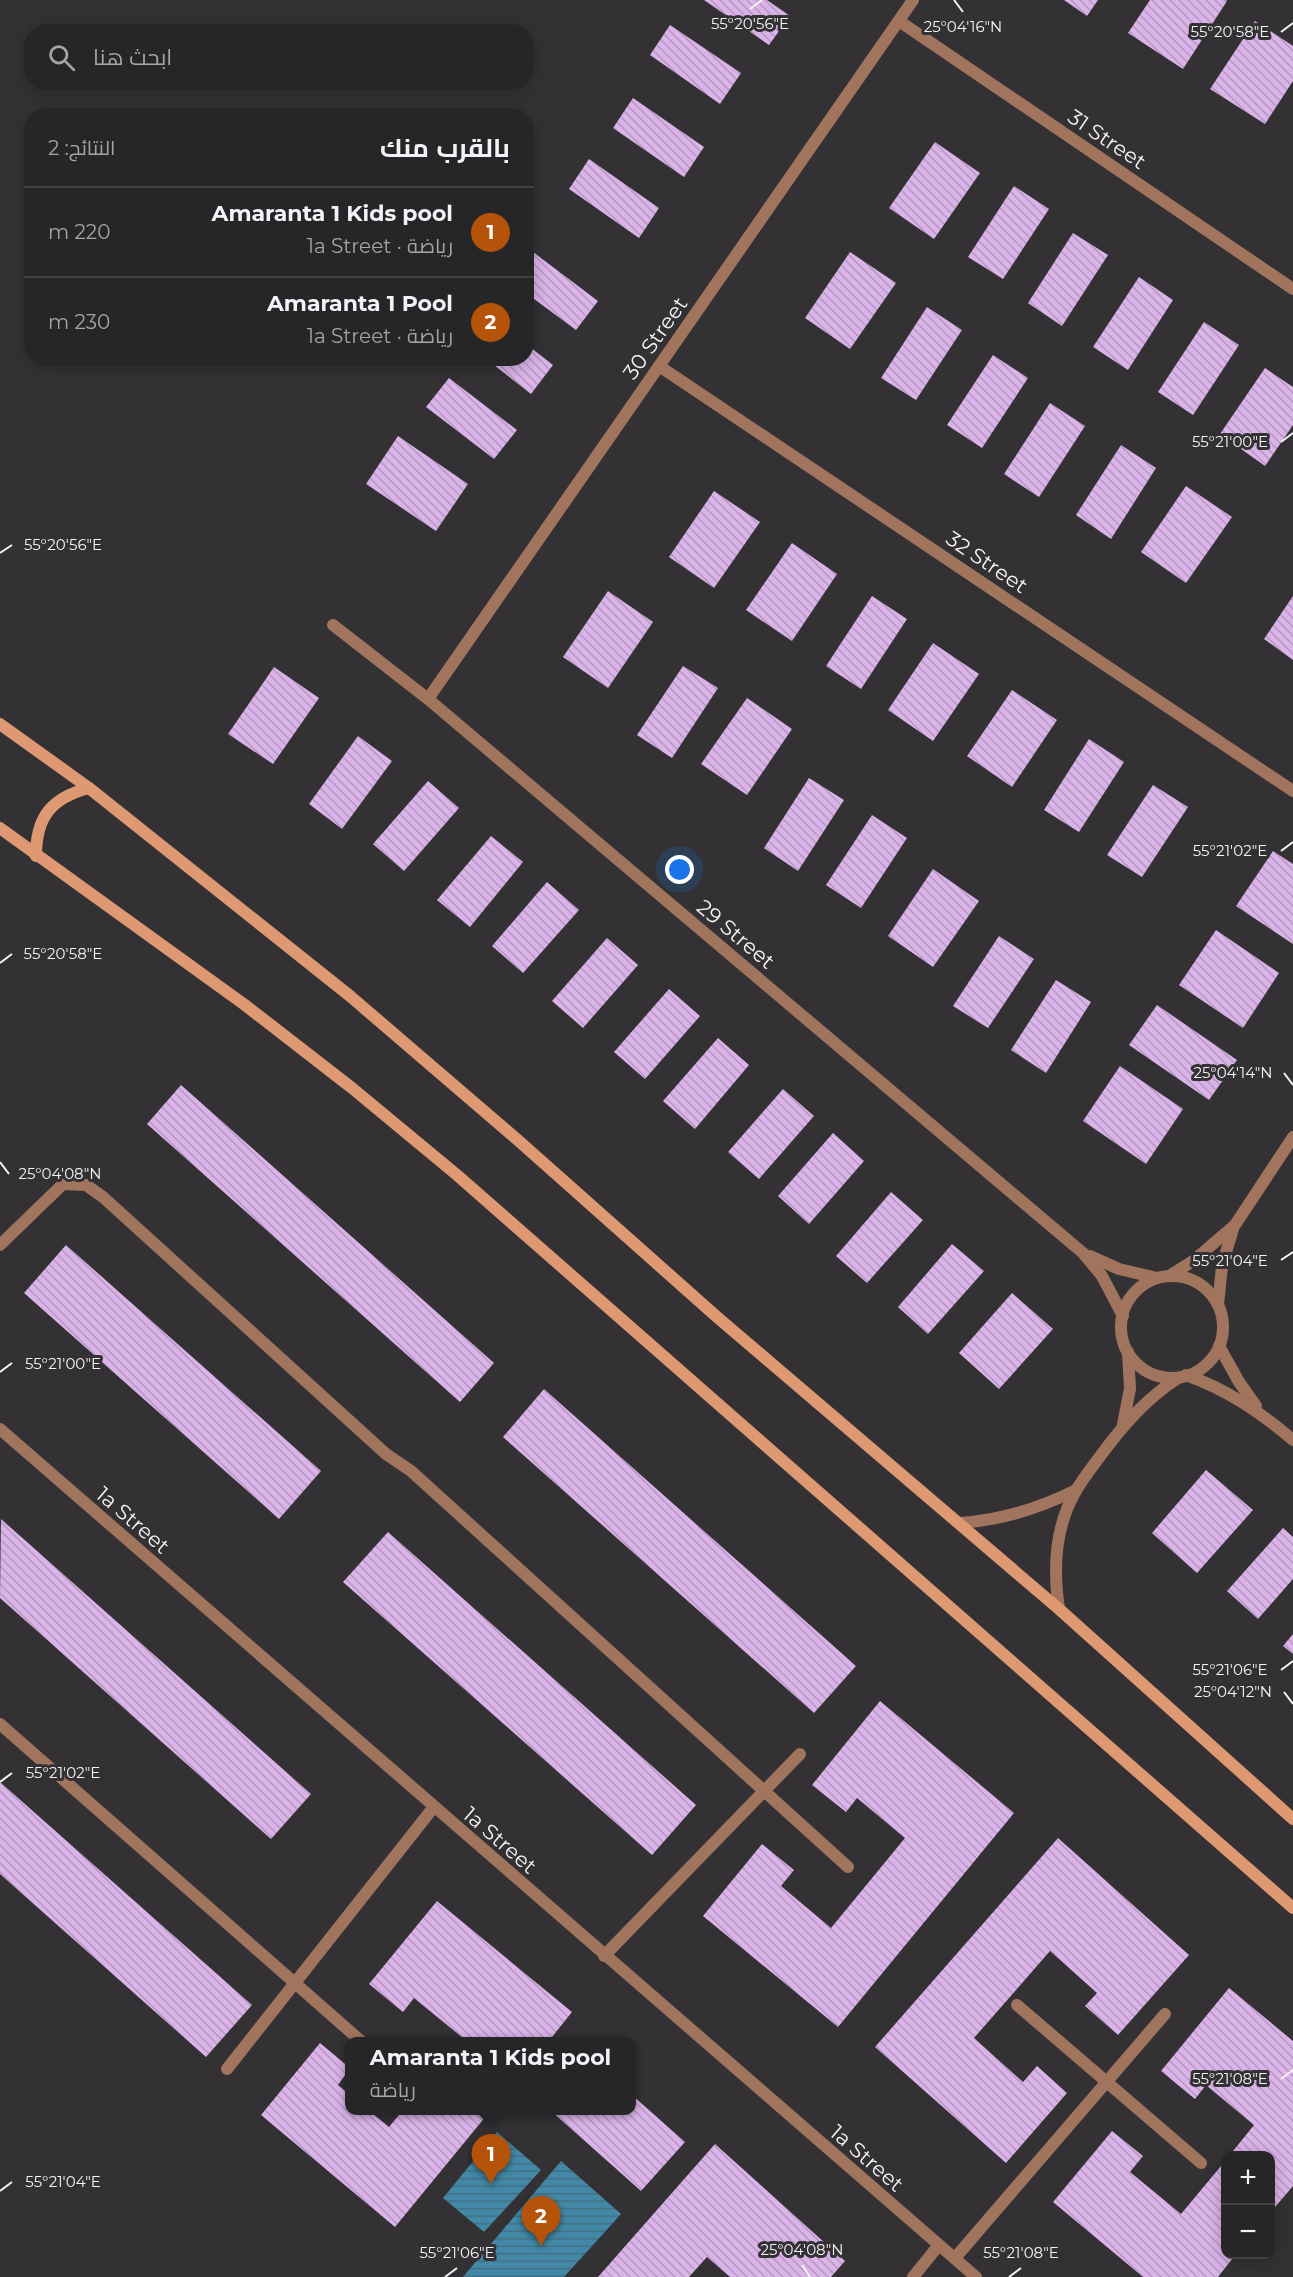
<!DOCTYPE html>
<html lang="ar">
<meta charset="utf-8">
<style>
:root{--surface:#262527;--page:#323133;--text:#f1f3f6;--muted:#a4a5a7;--line:#424244;--accent:#b45309}
body{margin:0;font-family:Montserrat,Cairo,sans-serif;background:var(--page);color:var(--text);direction:rtl}
.controls{position:absolute;right:18px;bottom:18px;display:grid;overflow:hidden;border-radius:12px;box-shadow:0 3px 15px #0003}
.controls button{width:54px;height:54px;display:grid;place-items:center;padding:0;border:0;border-bottom:2px solid var(--line);background:var(--surface);color:var(--text);font:30px sans-serif}
.you{position:absolute;left:680px;top:870px;width:21px;height:21px;margin:-15px;border:4px solid #fff;border-radius:50%;background:#1a73e8;box-shadow:0 0 0 9px #1a73e833}
.badge{display:grid;place-items:center;width:39px;height:39px;border-radius:50%;background:var(--accent);color:#fff;font-size:20px;font-weight:700}
.pin{position:absolute;translate:-50% -50px;filter:drop-shadow(0 2px 3px #0008)}
.pin::after{content:'';position:absolute;top:32px;width:21px;height:18px;background:inherit;clip-path:polygon(0 0,100% 0,50% 100%)}
.popup{position:absolute;left:345px;top:2037px;width:291px;height:78px;box-sizing:border-box;display:grid;place-content:center;border-radius:12px;background:var(--surface);filter:drop-shadow(0 2px 4px #0005);font-size:20px;white-space:nowrap;color:var(--muted)}
.popup b{font-size:22px;color:var(--text)}
.popup::after{content:'';position:absolute;left:50%;top:100%;margin-left:-12px;border:12px solid transparent;border-top-color:var(--surface)}
.list{margin:0;padding:0;list-style:none}
h2{display:flex;justify-content:space-between;align-items:center;height:78px;margin:0;padding:0 24px;font-size:26px}
h2 small{font-size:20px;font-weight:400;color:var(--muted)}
.list li{display:grid;grid-template-columns:39px 1fr auto;gap:18px;align-items:center;box-sizing:border-box;height:90px;padding:0 24px;border-top:2px solid var(--line)}
.list b{display:block;font-size:22px;white-space:nowrap}
.list p{margin:0;font-size:20px;white-space:nowrap;color:var(--muted)}
.list em{font-size:20px;font-style:normal;color:var(--muted)}
.icon{flex:none;width:33px;height:33px;fill:none;stroke:currentColor;stroke-width:2;stroke-linecap:round;stroke-linejoin:round}
.map{position:relative;flex:none;width:1293px;height:2277px;overflow:hidden;direction:ltr}
.search{position:absolute;background:var(--surface);box-shadow:0 3px 15px #0003;left:24px;top:24px;width:510px;height:66px;display:flex;align-items:center;gap:15px;box-sizing:border-box;padding:0 21px;border-radius:24px;color:var(--muted);font-size:22px}
.panel{position:absolute;background:var(--surface);box-shadow:0 3px 15px #0003;left:24px;top:108px;width:510px;height:258px;border-radius:24px;direction:rtl}
.map>svg:first-child{display:block}
.water{fill:url(#water-rules)}
.building{fill:url(#building-back-hatch)}
.lines{fill:none;stroke-linecap:round;stroke-linejoin:round}
.street{stroke:#a0745d;stroke-width:12}
.secondary{stroke:#de9973;stroke-width:12}
.ticks{fill:none;stroke:#f5f3f6;stroke-width:2}
.labels{text-anchor:middle;dominant-baseline:central;stroke-width:6;stroke-linejoin:round;paint-order:stroke}
.street-label{font-size:21px;fill:#f5f3f6;stroke:#333134}
.ticks-label{font-size:15px;text-anchor:middle;fill:#f5f3f6;stroke:#333134;stroke-width:6;stroke-linejoin:round;paint-order:stroke}
</style>
<div class="map">
<svg width="1293" height="2277" viewBox="0 0 1293 2277">
<defs>
<pattern id="water-rules" width="6" height="5" patternUnits="userSpaceOnUse" patternTransform="scale(1.5)"><rect width="6" height="5" fill="#4189a7"/><path d="M0 2.5h6" fill="none" stroke="#456f82"/></pattern>
<pattern id="building-back-hatch" width="6" height="6" patternUnits="userSpaceOnUse" patternTransform="scale(1.5)"><rect width="6" height="6" fill="#dab3e9"/><path d="M-1 5l2 2M0 0l6 6M5-1l2 2" fill="none" stroke="#b698c1"/></pattern>
</defs>
<rect width="100%" height="100%" fill="#333134"/>
<g class="water">
<polygon points="497,2132 541,2170 484,2232 443,2198"/>
<polygon points="561,2161 621,2214 564,2277 463,2277"/>
</g>
<g class="building">
<polygon points="704,0 767,0 790,16 769,45"/>
<polygon points="1064,0 1098,0 1087,16"/>
<polygon points="1150,0 1226,0 1227,1 1183,69 1128,33"/>
<polygon points="1255,21 1293,46 1293,81 1265,124 1210,89"/>
<polygon points="670,25 741,73 720,104 650,55"/>
<polygon points="633,98 704,147 684,177 613,128"/>
<polygon points="935,142 980,173 934,239 889,208"/>
<polygon points="589,159 659,208 639,238 569,189"/>
<polygon points="1014,186 1049,209 1003,279 968,257"/>
<polygon points="1073,233 1108,255 1062,326 1028,303"/>
<polygon points="529,249 598,301 576,330 526,293 526,253"/>
<polygon points="850,252 896,283 850,349 805,318"/>
<polygon points="1139,277 1173,300 1128,370 1093,347"/>
<polygon points="927,307 962,330 916,400 881,378"/>
<polygon points="1204,322 1239,345 1193,415 1158,392"/>
<polygon points="526,344 553,365 531,394 485,358 526,358"/>
<polygon points="993,355 1028,378 982,448 947,425"/>
<polygon points="1265,368 1293,387 1293,425 1265,466 1220,434"/>
<polygon points="449,378 517,430 494,459 426,407"/>
<polygon points="1050,403 1085,426 1039,497 1004,474"/>
<polygon points="398,436 468,484 436,531 366,484"/>
<polygon points="1121,445 1156,468 1111,539 1076,515"/>
<polygon points="1186,486 1232,517 1186,583 1141,552"/>
<polygon points="714,491 760,522 714,588 669,557"/>
<polygon points="792,543 837,574 792,641 746,610"/>
<polygon points="608,591 653,622 608,688 563,657"/>
<polygon points="872,596 907,619 861,689 826,666"/>
<polygon points="1293,596 1293,660 1264,639"/>
<polygon points="933,643 979,674 933,741 888,710"/>
<polygon points="683,666 718,688 672,758 637,735"/>
<polygon points="274,667 319,698 273,764 228,734"/>
<polygon points="1012,690 1057,720 1012,787 967,756"/>
<polygon points="747,698 792,729 747,795 701,764"/>
<polygon points="358,736 392,761 342,829 309,804"/>
<polygon points="1089,739 1124,762 1079,832 1044,810"/>
<polygon points="809,778 844,800 798,871 764,848"/>
<polygon points="428,781 459,808 404,871 373,844"/>
<polygon points="1153,785 1188,807 1142,877 1107,855"/>
<polygon points="872,815 907,838 861,908 826,885"/>
<polygon points="491,836 523,862 470,927 437,900"/>
<polygon points="1273,851 1293,864 1293,944 1236,906"/>
<polygon points="933,869 979,901 933,967 888,936"/>
<polygon points="547,882 579,910 523,973 492,946"/>
<polygon points="1216,930 1279,973 1243,1028 1179,985"/>
<polygon points="999,936 1034,959 988,1028 953,1006"/>
<polygon points="607,938 638,965 583,1028 552,1001"/>
<polygon points="1056,980 1091,1002 1046,1073 1011,1050"/>
<polygon points="669,989 700,1016 645,1079 614,1052"/>
<polygon points="1157,1005 1237,1060 1209,1100 1129,1045"/>
<polygon points="718,1038 749,1065 695,1129 663,1101"/>
<polygon points="1120,1066 1183,1109 1146,1164 1083,1121"/>
<polygon points="181,1085 494,1363 460,1402 147,1124"/>
<polygon points="783,1089 814,1116 759,1179 728,1152"/>
<polygon points="833,1133 864,1161 809,1224 778,1196"/>
<polygon points="891,1192 923,1220 867,1283 836,1256"/>
<polygon points="952,1244 984,1271 928,1334 898,1307"/>
<polygon points="66,1245 321,1471 279,1519 24,1293"/>
<polygon points="1012,1293 1053,1329 999,1389 959,1353"/>
<polygon points="544,1389 856,1666 814,1713 503,1437"/>
<polygon points="1206,1470 1253,1510 1197,1573 1152,1533"/>
<polygon points="1,1519 311,1794 271,1839 0,1598"/>
<polygon points="1283,1528 1293,1537 1293,1579 1258,1619 1227,1591"/>
<polygon points="388,1532 696,1805 652,1855 343,1582"/>
<polygon points="1293,1634 1293,1654 1283,1646"/>
<polygon points="880,1701 1014,1813 838,2027 703,1916 762,1844 794,1870 781,1886 831,1928 905,1838 857,1798 846,1812 812,1785"/>
<polygon points="0,1782 252,2005 206,2057 0,1874"/>
<polygon points="1058,1838 1189,1955 1118,2035 1085,2006 1097,1993 1050,1951 974,2038 1023,2082 1037,2066 1067,2093 1006,2163 875,2047"/>
<polygon points="437,1901 572,2012 548,2042 459,2042 463,2038 414,1998 403,2012 369,1984"/>
<polygon points="1229,1988 1293,2041 1293,2186 1270,2213 1270,2156 1229,2156 1254,2125 1206,2085 1195,2099 1161,2071"/>
<polygon points="320,2043 350,2068 338,2085 350,2095 350,2110 368,2110 389,2127 403,2110 491,2110 395,2227 261,2115"/>
<polygon points="632,2095 685,2142 641,2191 550,2110 632,2110"/>
<polygon points="1112,2131 1143,2156 1130,2172 1181,2214 1226,2160 1226,2254 1236,2254 1218,2277 1143,2277 1053,2202"/>
<polygon points="715,2144 845,2261 831,2277 730,2277 707,2257 689,2277 598,2277"/>
</g>
<g class="lines">
<g class="street">
<polyline points="899,21 1293,289"/>
<polyline points="659,366 1293,791"/>
<polyline points="333,625 428,699 1083,1253 1102,1276 1123,1316"/>
<polyline points="428,699 913,0"/>
<polyline points="0,1245 63,1184 86,1185 103,1197 386,1454 411,1471 848,1867"/>
<polyline points="1090,1256 1119,1269 1157,1278"/>
<polyline points="1169,1276 1193,1261 1235,1225 1293,1137"/>
<circle cx="1172" cy="1327" r="51"/>
<polyline points="1218,1305 1222,1266 1233,1229"/>
<polyline points="1219,1346 1239,1382 1256,1406"/>
<path d="M 1186,1375 C 1228,1390 1260,1412 1293,1440"/>
<polyline points="1123,1424 1130,1389 1128,1352"/>
<polyline points="0,1429 976,2277"/>
<path d="M 960,1523 C 1002,1520 1038,1509 1076,1490"/>
<path d="M 1059,1609 C 1053,1569 1055,1525 1077,1489 C 1084,1477 1093,1466 1101,1455 C 1124,1424 1146,1399 1178,1378"/>
<polyline points="0,1724 362,2042"/>
<polyline points="604,1956 800,1754"/>
<polyline points="1017,2005 1201,2163"/>
<polyline points="227,2069 433,1808"/>
<polyline points="955,2258 1165,2014"/>
<polyline points="913,2277 939,2245"/>
</g>
<g class="secondary">
<polyline points="0,724 89,788 350,996 520,1142 717,1317 1059,1609 1293,1819"/>
<polyline points="0,828 245,1005 352,1088 457,1175 1293,1908"/>
<path d="M 36,856 C 36,817 51,798 89,788"/>
</g>
</g>
<path class="ticks" d="M 954,0 L 963,12M 750,9 L 762,0M 1281,32 L 1293,23M 1281,442 L 1293,433M 0,553 L 12,545M 1281,851 L 1293,842M 0,963 L 12,954M 1284,1073 L 1293,1085M 0,1162 L 9,1174M 1281,1260 L 1293,1252M 0,1372 L 12,1363M 1281,1670 L 1293,1661M 1284,1692 L 1293,1704M 0,1782 L 12,1773M 1281,2079 L 1293,2070M 0,2191 L 12,2182M 802,2265 L 810,2277M 445,2277 L 457,2268M 1009,2277 L 1021,2268"/>
<g class="labels">
<g class="street-label">
<text transform="translate(1107 139) rotate(34)">31 Street</text>
<text transform="translate(655 338) rotate(-55)">30 Street</text>
<text transform="translate(987 562) rotate(34)">32 Street</text>
<text transform="translate(736 934) rotate(40)">29 Street</text>
<text transform="translate(133 1520) rotate(41)">1a Street</text>
<text transform="translate(500 1840) rotate(41)">1a Street</text>
<text transform="translate(867 2158) rotate(41)">1a Street</text>
</g>
</g>
<g class="ticks-label">
<text x="750" y="29">55°20'56"E</text>
<text x="963" y="32">25°04'16"N</text>
<text x="1230" y="37">55°20'58"E</text>
<text x="1230" y="447">55°21'00"E</text>
<text x="63" y="550">55°20'56"E</text>
<text x="1230" y="856">55°21'02"E</text>
<text x="63" y="959">55°20'58"E</text>
<text x="1233" y="1078">25°04'14"N</text>
<text x="60" y="1179">25°04'08"N</text>
<text x="1230" y="1266">55°21'04"E</text>
<text x="63" y="1369">55°21'00"E</text>
<text x="1230" y="1675">55°21'06"E</text>
<text x="1233" y="1697">25°04'12"N</text>
<text x="63" y="1778">55°21'02"E</text>
<text x="1230" y="2084">55°21'08"E</text>
<text x="63" y="2187">55°21'04"E</text>
<text x="802" y="2255">25°04'08"N</text>
<text x="457" y="2258">55°21'06"E</text>
<text x="1021" y="2258">55°21'08"E</text>
</g>
</svg>
<div class="controls">
<button>+</button>
<button>−</button>
</div>
<div class="you"></div>
<div class="pin badge" style="left:491px;top:2184px">1</div>
<div class="popup"><b>Amaranta 1 Kids pool</b>رياضة</div>
<div class="pin badge" style="left:541px;top:2246px">2</div>
<div class="search"><svg class="icon" aria-label="search" viewBox="0 0 24 24"><circle cx="10" cy="10" r="6"/><path d="M15 15l6 6"/></svg>ابحث هنا</div>
<section class="panel">
<h2>بالقرب منك<small>النتائج: 2</small></h2>
<ul class="list">
<li><span class="badge">1</span><div><b>Amaranta 1 Kids pool</b><p>رياضة · 1a Street</p></div><em>220 m</em></li>
<li><span class="badge">2</span><div><b>Amaranta 1 Pool</b><p>رياضة · 1a Street</p></div><em>230 m</em></li>
</ul>
</section>
</div>
